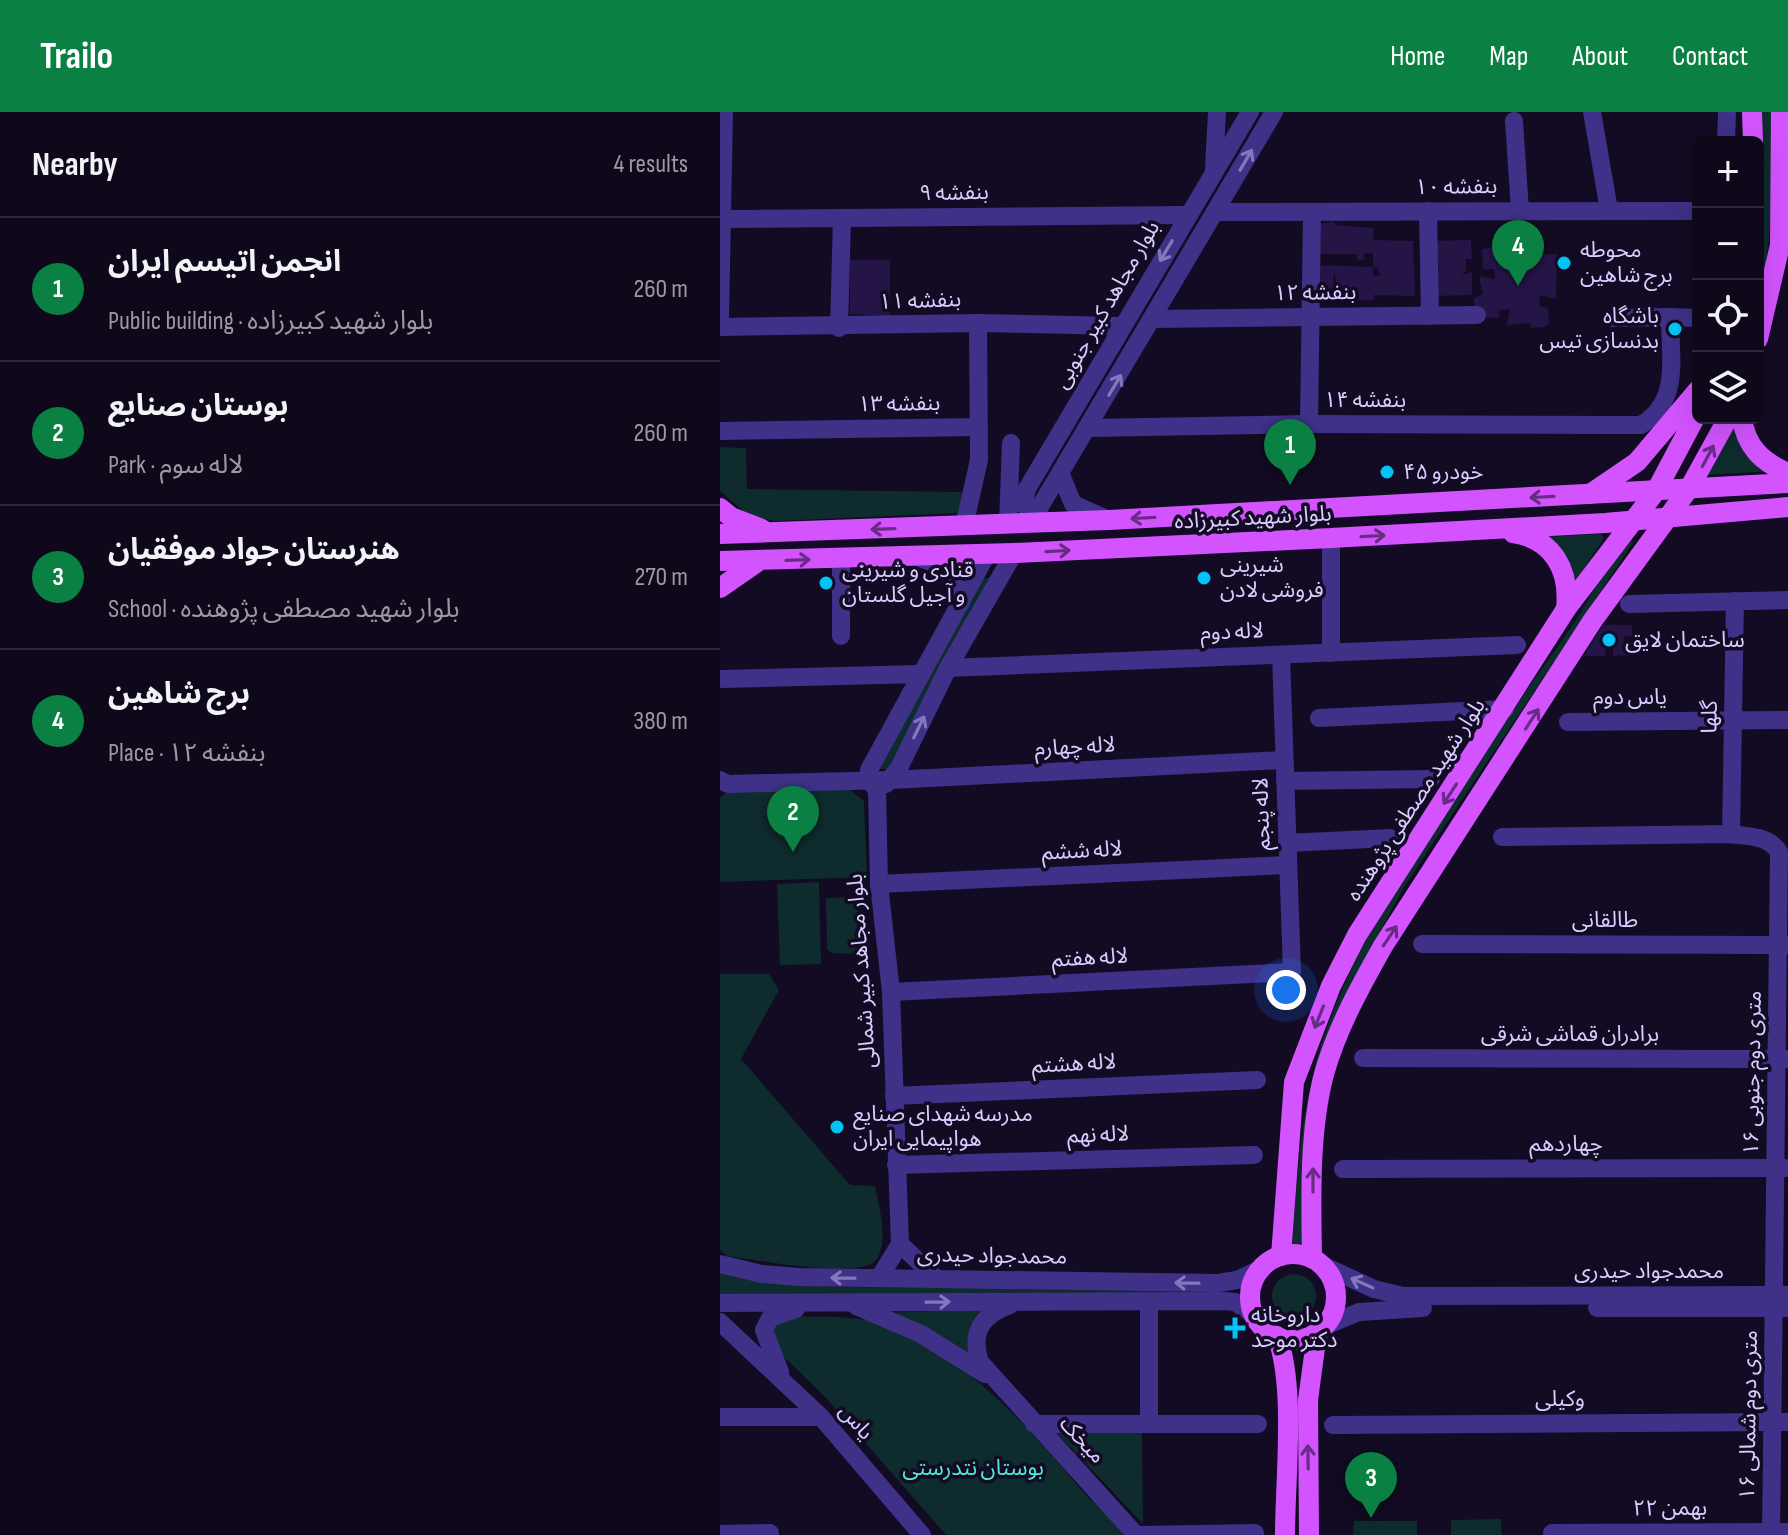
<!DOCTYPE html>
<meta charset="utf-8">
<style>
:root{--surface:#0e081a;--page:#1c1627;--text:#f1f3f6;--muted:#9b9aa2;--line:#2e2939;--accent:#0b8043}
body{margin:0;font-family:"Sofia Sans Condensed","Noto Sans Arabic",sans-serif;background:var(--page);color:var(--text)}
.controls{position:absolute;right:24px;top:24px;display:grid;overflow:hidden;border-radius:12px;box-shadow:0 8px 32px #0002}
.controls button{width:72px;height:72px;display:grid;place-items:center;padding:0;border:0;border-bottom:2px solid var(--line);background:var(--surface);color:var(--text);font:40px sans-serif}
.you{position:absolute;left:566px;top:878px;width:28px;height:28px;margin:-20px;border:6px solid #fff;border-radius:50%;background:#1a73e8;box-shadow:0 0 0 12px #1a73e833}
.badge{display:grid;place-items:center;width:52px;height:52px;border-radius:50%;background:var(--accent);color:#fff;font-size:26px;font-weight:700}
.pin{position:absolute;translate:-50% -66px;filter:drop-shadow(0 2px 4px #0008)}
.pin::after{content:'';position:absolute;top:42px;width:28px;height:24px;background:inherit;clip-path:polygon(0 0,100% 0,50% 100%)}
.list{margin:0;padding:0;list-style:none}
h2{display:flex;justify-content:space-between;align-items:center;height:104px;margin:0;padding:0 32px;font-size:34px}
h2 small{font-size:26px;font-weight:400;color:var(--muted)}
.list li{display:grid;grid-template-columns:52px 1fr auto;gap:24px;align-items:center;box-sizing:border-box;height:144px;padding:0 32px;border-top:2px solid var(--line)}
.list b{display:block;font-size:30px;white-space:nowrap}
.list p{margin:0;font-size:26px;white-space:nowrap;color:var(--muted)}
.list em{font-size:26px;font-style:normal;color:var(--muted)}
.icon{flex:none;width:44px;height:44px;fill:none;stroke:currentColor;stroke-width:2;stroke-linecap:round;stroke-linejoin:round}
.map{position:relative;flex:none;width:1068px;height:1423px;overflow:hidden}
header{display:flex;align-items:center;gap:48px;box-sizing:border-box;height:112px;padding:0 40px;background:var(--accent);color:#fff}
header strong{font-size:38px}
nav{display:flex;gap:44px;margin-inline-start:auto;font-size:28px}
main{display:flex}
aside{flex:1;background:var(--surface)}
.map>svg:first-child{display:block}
.green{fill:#0e2b2e}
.building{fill:#251546}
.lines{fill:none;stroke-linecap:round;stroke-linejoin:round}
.minor{stroke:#3e3187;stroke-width:18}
.major{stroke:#d354ff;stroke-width:20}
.oneway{stroke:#8477bd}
.oneway2{stroke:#692c86}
.poi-dot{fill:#00c3f8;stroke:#120b23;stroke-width:3}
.labels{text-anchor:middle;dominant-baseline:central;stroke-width:7;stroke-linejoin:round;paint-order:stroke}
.street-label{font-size:22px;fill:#d9cdff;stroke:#120b23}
.poi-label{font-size:22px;fill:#d9cdff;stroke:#120b23;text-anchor:start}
.park-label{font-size:22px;fill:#4decd6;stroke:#120b23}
</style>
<header>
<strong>Trailo</strong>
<nav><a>Home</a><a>Map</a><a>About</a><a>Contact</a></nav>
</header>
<main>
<aside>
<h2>Nearby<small>4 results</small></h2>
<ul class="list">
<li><span class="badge">1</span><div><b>انجمن اتیسم ایران</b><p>Public building · بلوار شهید کبیرزاده</p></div><em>260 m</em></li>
<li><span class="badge">2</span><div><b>بوستان صنایع</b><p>Park · لاله سوم</p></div><em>260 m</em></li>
<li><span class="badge">3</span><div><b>هنرستان جواد موفقیان</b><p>School · بلوار شهید مصطفی پژوهنده</p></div><em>270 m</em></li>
<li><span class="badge">4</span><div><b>برج شاهین</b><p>Place · بنفشه ۱۲</p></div><em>380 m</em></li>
</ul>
</aside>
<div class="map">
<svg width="1068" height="1423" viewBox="0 0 1068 1423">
<rect width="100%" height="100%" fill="#120b23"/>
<g class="green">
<path d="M 1042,0 L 1053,0 C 1054,67 1053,128 1038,194 Z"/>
<polygon points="1014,306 1055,359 985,363"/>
<polygon points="0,335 26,336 27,377 242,380 239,401 56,409 29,404 0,379"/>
<polygon points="881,422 884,426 854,472 824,425"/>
<path d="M 908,426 L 913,430 L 901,449 L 684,775 L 616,902 L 585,1131 L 575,1133 L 572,1131 C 578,1062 581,993 603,927 C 644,806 726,698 797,593 C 816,564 837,536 856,508 C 873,480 887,452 908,426 Z"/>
<polygon points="271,465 172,653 167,657 157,657 263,467"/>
<polygon points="126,675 144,689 147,765 0,770 0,686 7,679"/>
<polygon points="99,770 101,852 60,853 57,772"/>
<polygon points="135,785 138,788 139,838 137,842 111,841 107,837 106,786"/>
<path d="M 0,862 L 49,862 L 59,878 L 21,947 L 130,1073 L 155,1074 C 159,1095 169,1127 157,1147 C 145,1169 31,1147 7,1144 L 0,1138 Z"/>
<polygon points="0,1157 65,1172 118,1175 500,1177 500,1185 0,1182"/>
<circle cx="574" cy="1184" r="22"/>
<path d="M 265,1197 C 250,1217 243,1229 256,1252 L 163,1201 Z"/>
<path d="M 70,1204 C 100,1205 133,1203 162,1212 C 237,1235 314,1320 363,1380 C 376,1396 397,1400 403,1423 L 226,1423 L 106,1286 L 56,1237 L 51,1216 Z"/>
<polygon points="422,1320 423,1412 337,1321"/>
<polygon points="781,1407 782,1423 731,1423 731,1408"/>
<polygon points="634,1409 697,1409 697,1423 633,1423"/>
</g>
<g class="building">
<polygon points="614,110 615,113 653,116 654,128 693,129 695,184 654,183 654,188 619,189 614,156 613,182 596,186 591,153 653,155 653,164 660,164 658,157 653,155 653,141 645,141 644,148 637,148 637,142 592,142 593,112"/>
<polygon points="751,128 752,147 746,147 746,159 741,163 752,160 752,183 711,184 719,157 710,129"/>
<polygon points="786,133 793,140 806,140 804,154 815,154 814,143 837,142 836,187 819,183 820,194 828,196 829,211 825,215 811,216 811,211 787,213 790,197 779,198 779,206 755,205 754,186 763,182 759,164 775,167 774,157 763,157 762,137"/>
<polygon points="130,148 170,148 170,204 130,202"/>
<polygon points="883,513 912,513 913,524 904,524 904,534 913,534 913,543 893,544 893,533 886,533 885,544 864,544"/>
</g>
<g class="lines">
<g class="minor">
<polyline points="872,0 889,98"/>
<polyline points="794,9 800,98"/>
<polyline points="1006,30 1007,0"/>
<polyline points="494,57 497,0"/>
<polyline points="708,99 710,204"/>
<polyline points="495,100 978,99"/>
<polyline points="2,107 467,103"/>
<polyline points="950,205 978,206"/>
<polyline points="0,206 4,0"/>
<polyline points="434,207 757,203"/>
<polyline points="0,215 258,211 401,214"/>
<polyline points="119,216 122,106"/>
<polyline points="589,312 592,100"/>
<path d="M 369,316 L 589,312 L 921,313 C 961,289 950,246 950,205 L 894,206"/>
<polyline points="0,319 258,315"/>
<polyline points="341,363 353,392 389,408"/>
<polyline points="307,376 304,393 318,398 554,0"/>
<polyline points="301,387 530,0"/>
<polyline points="288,411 291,331"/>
<polyline points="244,414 259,348 258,211"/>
<path d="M 196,445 C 222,453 239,462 241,491"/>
<polyline points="909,492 1068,488"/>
<polyline points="121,524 121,446"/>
<polyline points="611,541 611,426"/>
<polyline points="228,556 797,533"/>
<polyline points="0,567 200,562"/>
<polyline points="599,606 785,597"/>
<polyline points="848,610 1068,608"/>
<polyline points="0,668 8,672 171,668 564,648"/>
<polyline points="565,669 711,667"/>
<polyline points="166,672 179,656 228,556 294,441"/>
<polyline points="1011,722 1015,489"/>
<path d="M 782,725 L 1011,722 C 1029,725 1048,723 1059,740 L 1051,1423"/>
<polyline points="567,731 670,726"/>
<polyline points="159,772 568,753"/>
<polyline points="702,832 1068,833"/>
<polyline points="171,880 572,860 561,543"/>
<polyline points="643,946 1068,947"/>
<polyline points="174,984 537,968"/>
<polyline points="176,1053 534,1043"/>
<polyline points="623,1057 1065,1056"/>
<polyline points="180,1132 171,880 159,772 157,678 148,667 149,658 267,442"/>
<polyline points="180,1132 217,1167"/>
<polyline points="0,1152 42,1162 79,1165 498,1171 517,1168 542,1156"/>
<polyline points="604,1154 654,1177 683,1184 1068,1183"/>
<polyline points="159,1166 180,1132"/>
<polyline points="0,1191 504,1189 515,1190 535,1204"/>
<path d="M 290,1193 C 262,1203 250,1220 260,1250 L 416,1423"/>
<polyline points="136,1194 201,1222 265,1262"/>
<polyline points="877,1196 1068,1196"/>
<polyline points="0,1210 101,1305 202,1423"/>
<polyline points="605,1214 639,1200 703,1196"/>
<polyline points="60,1260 44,1218 50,1206 76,1197"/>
<polyline points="0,1305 101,1305"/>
<polyline points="314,1312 538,1312"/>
<polyline points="429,1312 429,1190"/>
<polyline points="613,1313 1068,1310"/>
<polyline points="832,1421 1068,1420"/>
<polyline points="0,1422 50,1421"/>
<polyline points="419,1423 535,1421"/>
</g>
<g class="major">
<polyline points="1032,0 1033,30"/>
<polyline points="1038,227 1060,133 1061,0"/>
<path d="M 1022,306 C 1026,335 1042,350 1068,361"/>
<polyline points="870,382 917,350 978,278"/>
<polyline points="0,396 11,405 42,417"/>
<path d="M 793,421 C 834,427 850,459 846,497"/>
<polyline points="0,422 389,408 1068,371"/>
<polyline points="0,449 294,441 611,426 885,411 1068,395"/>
<polyline points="0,476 36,451"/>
<circle cx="573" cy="1185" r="43"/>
<polyline points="561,1144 574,970 611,874 637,823 846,497 936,379 978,300"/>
<path d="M 592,1146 C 591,1086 589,1020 604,962 C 617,916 640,875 663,834 L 873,508 L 970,375 L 1008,306"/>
<path d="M 557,1224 C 576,1275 565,1367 565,1423"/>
<polyline points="589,1423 588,1288 597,1221"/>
</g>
</g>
<defs><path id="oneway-shaft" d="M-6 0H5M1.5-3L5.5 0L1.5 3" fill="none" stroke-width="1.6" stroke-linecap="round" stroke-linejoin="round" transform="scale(2)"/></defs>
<g class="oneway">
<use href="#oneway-shaft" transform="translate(526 48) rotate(-60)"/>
<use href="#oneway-shaft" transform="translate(446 139) rotate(121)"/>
<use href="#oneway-shaft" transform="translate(395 273) rotate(-59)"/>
<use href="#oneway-shaft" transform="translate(199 615) rotate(-64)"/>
<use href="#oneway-shaft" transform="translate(123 1166) rotate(-179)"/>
<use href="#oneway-shaft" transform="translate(467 1171) rotate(-179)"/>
<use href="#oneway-shaft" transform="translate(642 1171) rotate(-156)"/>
<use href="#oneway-shaft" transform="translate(218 1190) rotate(-1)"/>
</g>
<g class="oneway2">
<use href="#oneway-shaft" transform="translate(988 344) rotate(-62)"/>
<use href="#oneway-shaft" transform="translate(822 385) rotate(177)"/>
<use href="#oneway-shaft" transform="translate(423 406) rotate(177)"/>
<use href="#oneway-shaft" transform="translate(163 417) rotate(178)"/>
<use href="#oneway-shaft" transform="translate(653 424) rotate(-3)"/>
<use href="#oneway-shaft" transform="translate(338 439) rotate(-3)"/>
<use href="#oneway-shaft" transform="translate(78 448) rotate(-2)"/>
<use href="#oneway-shaft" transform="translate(812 607) rotate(-57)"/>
<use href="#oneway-shaft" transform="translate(730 682) rotate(123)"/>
<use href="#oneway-shaft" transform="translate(670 824) rotate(-56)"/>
<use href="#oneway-shaft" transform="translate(599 905) rotate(112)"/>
<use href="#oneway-shaft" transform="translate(593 1068) rotate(-90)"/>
<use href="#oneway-shaft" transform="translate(588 1345) rotate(-91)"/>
</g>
<g class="poi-dot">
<circle cx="844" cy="151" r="8"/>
<circle cx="955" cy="217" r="8"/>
<circle cx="667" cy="360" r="8"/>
<circle cx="484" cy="466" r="8"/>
<circle cx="106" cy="471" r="8"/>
<circle cx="889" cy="528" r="8"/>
<circle cx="117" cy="1015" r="8"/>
<path d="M511 1204h8v8h8v8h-8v8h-8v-8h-8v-8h8z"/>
</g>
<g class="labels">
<g class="street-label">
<text transform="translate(736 75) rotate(-1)">بنفشه ۱۰</text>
<text transform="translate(234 81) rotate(-1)">بنفشه ۹</text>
<text transform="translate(595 181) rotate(-1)">بنفشه ۱۲</text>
<text transform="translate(200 189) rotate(-2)">بنفشه ۱۱</text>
<text transform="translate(387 193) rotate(-60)">بلوار مجاهد کبیر جنوبی</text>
<text x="645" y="288">بنفشه ۱۴</text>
<text transform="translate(179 292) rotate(-1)">بنفشه ۱۳</text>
<text transform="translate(533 406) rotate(-3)">بلوار شهید کبیرزاده</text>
<text transform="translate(512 520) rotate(-2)">لاله دوم</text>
<text x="910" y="585">یاس دوم</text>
<text transform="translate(990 605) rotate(-89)">گلها</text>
<text transform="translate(355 635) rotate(-3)">لاله چهارم</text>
<text transform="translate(696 688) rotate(-57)">بلوار شهید مصطفی پژوهنده</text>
<text transform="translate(542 702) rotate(-92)">لاله پنجم</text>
<text transform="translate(362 739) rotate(-3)">لاله ششم</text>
<text x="885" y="808">طالقانی</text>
<text transform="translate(370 846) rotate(-3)">لاله هفتم</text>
<text transform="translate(142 859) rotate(-94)">بلوار مجاهد کبیر شمالی</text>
<text x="850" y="922">برادران قماشی شرقی</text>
<text transform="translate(354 952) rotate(-3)">لاله هشتم</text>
<text transform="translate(1033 961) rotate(-89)">۱۶ متری دوم جنوبی</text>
<text transform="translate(378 1023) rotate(-2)">لاله نهم</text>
<text x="846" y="1032">چهاردهم</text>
<text transform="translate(272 1144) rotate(1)">محمدجواد حیدری</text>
<text x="929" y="1159">محمدجواد حیدری</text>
<text x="840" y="1287">وکیلی</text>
<text transform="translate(1029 1303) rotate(-89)">۱۶ متری دوم شمالی</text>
<text transform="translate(136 1310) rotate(49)">یاس</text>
<text transform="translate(362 1328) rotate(47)">میخک</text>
<text x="950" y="1396">۲۲ بهمن</text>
</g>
<g class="poi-label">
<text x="860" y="138">محوطه<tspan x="860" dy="25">برج شاهین</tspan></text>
<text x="939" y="204" text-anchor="end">باشگاه<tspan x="939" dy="25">بدنسازی تیس</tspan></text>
<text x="683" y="360">خودرو ۴۵</text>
<text x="500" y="453">شیرینی<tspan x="500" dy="25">فروشی لادن</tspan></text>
<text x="122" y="458">قنادی و شیرینی<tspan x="122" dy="25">و آجیل گلستان</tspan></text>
<text x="905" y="528">ساختمان لایق</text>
<text x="133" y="1002">مدرسه شهدای صنایع<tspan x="133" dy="25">هواپیمایی ایران</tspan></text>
<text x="531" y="1203">داروخانه<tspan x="531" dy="25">دکتر موحد</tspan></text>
</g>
<g class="park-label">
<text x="253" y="1356">بوستان نتدرستی</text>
</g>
</g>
</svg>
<div class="controls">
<button>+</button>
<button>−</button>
<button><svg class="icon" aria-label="locate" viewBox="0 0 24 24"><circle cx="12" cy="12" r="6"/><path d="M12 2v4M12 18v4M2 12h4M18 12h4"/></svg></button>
<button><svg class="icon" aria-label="layers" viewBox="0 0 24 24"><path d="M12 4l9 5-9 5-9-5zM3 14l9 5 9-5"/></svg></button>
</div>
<div class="you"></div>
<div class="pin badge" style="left:570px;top:373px">1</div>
<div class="pin badge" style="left:73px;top:740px">2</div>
<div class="pin badge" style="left:651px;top:1406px">3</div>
<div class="pin badge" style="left:798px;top:174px">4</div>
</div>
</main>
